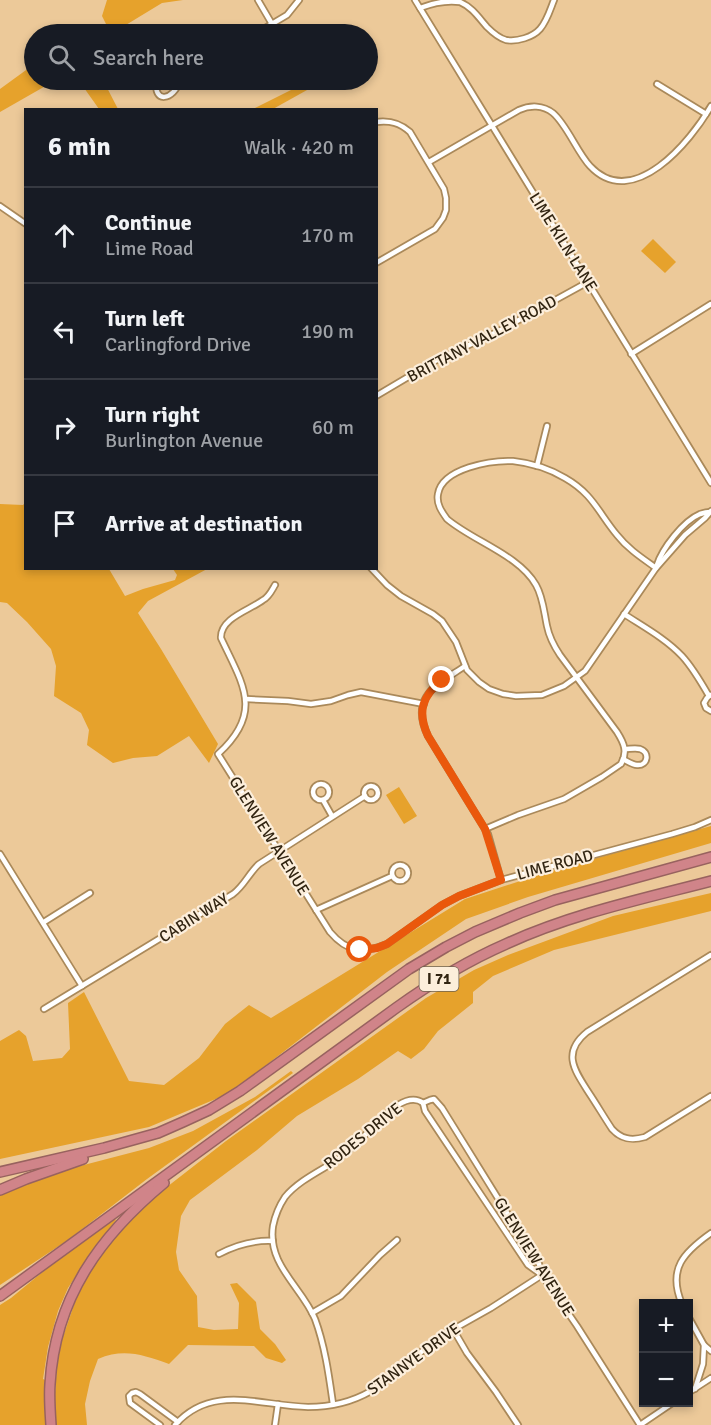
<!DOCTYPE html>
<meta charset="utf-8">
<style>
:root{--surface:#171b24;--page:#242831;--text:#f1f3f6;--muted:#9ea1a6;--line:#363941}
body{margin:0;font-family:Signika,sans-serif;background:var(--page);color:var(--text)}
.controls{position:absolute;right:18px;bottom:18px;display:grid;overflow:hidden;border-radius:0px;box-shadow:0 3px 9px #0003}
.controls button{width:54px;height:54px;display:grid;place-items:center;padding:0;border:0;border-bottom:2px solid var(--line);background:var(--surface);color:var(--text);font:30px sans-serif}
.stop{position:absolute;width:18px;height:18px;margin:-14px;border:4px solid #ea580c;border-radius:50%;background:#fff}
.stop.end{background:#ea580c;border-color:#fff;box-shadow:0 2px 6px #0008}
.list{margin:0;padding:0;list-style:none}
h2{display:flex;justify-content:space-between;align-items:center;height:78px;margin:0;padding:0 24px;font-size:26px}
h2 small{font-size:20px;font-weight:400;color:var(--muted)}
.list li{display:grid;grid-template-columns:39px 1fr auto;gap:18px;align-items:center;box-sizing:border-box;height:96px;padding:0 24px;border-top:2px solid var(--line)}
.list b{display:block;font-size:22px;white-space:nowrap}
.list p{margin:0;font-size:20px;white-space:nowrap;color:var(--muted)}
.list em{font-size:20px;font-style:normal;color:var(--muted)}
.icon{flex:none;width:33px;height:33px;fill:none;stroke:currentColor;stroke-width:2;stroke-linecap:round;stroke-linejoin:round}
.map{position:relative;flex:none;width:711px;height:1425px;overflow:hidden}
.search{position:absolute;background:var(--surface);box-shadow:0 3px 9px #0003;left:24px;top:24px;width:354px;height:66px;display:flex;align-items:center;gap:15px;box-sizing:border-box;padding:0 21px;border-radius:33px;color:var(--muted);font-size:22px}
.panel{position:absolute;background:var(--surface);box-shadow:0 3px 9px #0003;left:24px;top:108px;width:354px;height:462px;border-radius:0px}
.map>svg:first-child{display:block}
.green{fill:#e6a22c}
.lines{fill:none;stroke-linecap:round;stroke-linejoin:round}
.minor-casing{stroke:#aa895a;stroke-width:8}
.motorway-casing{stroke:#98625f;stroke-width:12}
.minor{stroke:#fff;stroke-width:4.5}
.motorway{stroke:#d08489;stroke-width:9}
.route{stroke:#ea580c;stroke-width:8}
.labels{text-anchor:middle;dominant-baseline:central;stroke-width:4.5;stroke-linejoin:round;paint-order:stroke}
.shield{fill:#fceedb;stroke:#6e614e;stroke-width:1.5}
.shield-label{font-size:15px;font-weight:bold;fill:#312411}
.street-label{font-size:16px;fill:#312411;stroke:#fceedb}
</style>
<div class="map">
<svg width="711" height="1425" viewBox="0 0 711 1425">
<rect width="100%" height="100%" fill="#ecc999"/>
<g class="green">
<polygon points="107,0 183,0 162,3 111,34 102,16"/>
<polygon points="33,65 34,65 34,80 56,80 0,112 0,89"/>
<polygon points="74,80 103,80 118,109 99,109 82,85"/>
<polygon points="311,80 325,80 273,109 253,109"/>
<polygon points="653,239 676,262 665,273 641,251"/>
<polygon points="25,503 26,568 109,569 125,596 143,589 175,580 177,575 173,569 207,569 148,601 138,613 161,649 218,744 209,763 189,736 157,756 133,758 113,763 87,745 89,730 81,713 54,696 56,666 51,649 27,622 7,603 0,602 0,504 23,505"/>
<polygon points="399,787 417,816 404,824 386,795"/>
<polygon points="711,826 711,843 528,897 466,919 387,972 230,1093 149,1127 0,1159 0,1041 19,1030 26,1036 33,1061 62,1058 70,1049 68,1003 84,992 129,1081 164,1085 199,1058 225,1024 249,1005 271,1018 465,899 554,870"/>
<path d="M 711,893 L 711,911 L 554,950 L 493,976 L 473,992 L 473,1003 L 438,1031 L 424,1049 L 411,1059 L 398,1051 L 358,1079 L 297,1116 L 257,1150 L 190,1200 L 181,1216 L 176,1252 L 179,1270 L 197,1296 L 198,1327 L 214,1330 L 238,1329 L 239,1303 L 230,1284 L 237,1283 L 256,1302 L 260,1329 L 275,1344 L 286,1360 L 282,1363 L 266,1358 L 254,1346 L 188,1345 L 169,1364 C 143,1355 124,1348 98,1359 L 90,1381 L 85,1404 L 87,1425 L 56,1425 L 54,1407 L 58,1351 L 83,1279 L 114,1234 L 145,1204 L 226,1141 L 426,998 L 474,970 L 508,955 L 613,916 Z"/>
<polygon points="291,1071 293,1073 147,1179 68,1240 0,1285 0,1195 57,1172 149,1148 193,1131 255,1097"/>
<polygon points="114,1218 116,1220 91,1253 68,1288 58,1311 48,1347 43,1379 45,1380 46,1425 0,1425 0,1305 11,1298 51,1265"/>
</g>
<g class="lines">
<defs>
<g id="minor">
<polyline points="258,0 272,24"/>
<polyline points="415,0 711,483"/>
<path d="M 420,8 C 433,3 446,0 460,2 C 472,7 479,18 487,27 C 492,32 499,38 506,40 C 517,42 533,37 540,29 C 547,21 550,10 554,0"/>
<polyline points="255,34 287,15 299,0"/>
<path d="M 157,80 C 152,104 174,101 180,80"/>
<polyline points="657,84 706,114"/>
<path d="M 376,122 C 390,120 400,123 410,132 L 444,189 L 446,198 L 446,210 L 443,218 L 435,229 L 376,263"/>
<path d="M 429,162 L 519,110 C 530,105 543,105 553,113 C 567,125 577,152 590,166 C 633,212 691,141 711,106"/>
<polyline points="0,206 26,224"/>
<polyline points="631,354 711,304"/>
<polyline points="376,396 435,361 499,331 588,282"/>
<polyline points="537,466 547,426"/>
<path d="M 657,565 C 662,549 683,521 700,514 C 703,513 706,512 710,512"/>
<polyline points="371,568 387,585 401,596 433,614 442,621 456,642 467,670 479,682 489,689 503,694 516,696 542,695 564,686 585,671 656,568 685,535 705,518 711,511"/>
<path d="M 275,585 C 272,590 269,597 263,600 C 250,610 220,618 221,638 C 243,685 264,712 218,754 L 330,932 C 347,952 363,954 387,944 L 442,905 L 459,896 L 501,880 L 672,834 L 695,827 L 711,820"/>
<path d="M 624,614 C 644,627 666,639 682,656 C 693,668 701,682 709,696"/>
<path d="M 465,666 C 437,685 409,696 428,736 L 488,834 L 501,880"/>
<polyline points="710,695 707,698 704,703 706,708 711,711"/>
<polyline points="246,699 288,701 311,704 331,701 348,695 361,692 424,704"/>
<path d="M 623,759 C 627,761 633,765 637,765 C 648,766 650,752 640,749 C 636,748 629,749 625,749"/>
<circle cx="321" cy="792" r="8"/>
<circle cx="371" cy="793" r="7"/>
<polyline points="323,800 332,816"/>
<path d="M 485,829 L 518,815 L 564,799 L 602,777 L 621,764 C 628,752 624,743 617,732 L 560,655 C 554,646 549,636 547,626 C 544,612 543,597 536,585 C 519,555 473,541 447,519 C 442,512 436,504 438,494 C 442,468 492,460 513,461 C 531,463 550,469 565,478 C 593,494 598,512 617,535 C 628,549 642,558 656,568"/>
<polyline points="0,854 82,986"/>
<circle cx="400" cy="873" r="8"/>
<polyline points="316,910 392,876"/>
<polyline points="44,922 90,893"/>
<path d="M 711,955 L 587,1032 C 561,1053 575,1071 589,1093 C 597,1105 604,1117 612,1129 C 621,1139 631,1141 645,1137 L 711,1096"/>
<path d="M 44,1009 L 233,894 C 244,886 249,873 259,864 L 365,796"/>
<polyline points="423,1103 430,1100 434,1099 442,1108 535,1258 539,1264 542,1275 577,1326 640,1425"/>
<polyline points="423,1103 425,1111 528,1265 542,1275"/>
<path d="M 219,1254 C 236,1245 254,1240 273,1241"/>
<path d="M 682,1304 C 667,1269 684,1252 711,1233"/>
<polyline points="312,1313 341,1296 380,1255 397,1240"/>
<polyline points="688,1316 704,1345 711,1351"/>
<polyline points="453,1329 467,1353 496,1392 518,1425"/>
<polyline points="695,1389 703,1364 704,1345"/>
<polyline points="688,1393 711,1378"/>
<path d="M 333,1404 C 329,1376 325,1346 315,1319 C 302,1287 267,1265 273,1226 C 275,1216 279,1206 285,1197 C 298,1181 320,1171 337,1160 C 351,1150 362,1138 374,1126 C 385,1115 407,1091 423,1103"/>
<polyline points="160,1425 130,1403 129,1396 132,1393 136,1392 140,1394 178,1422"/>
<path d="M 175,1425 C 212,1383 260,1406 308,1407 C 330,1407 352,1402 371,1391 L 443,1335 L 491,1308 L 542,1275"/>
<polyline points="275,1425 278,1404"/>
<polyline points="640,1425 674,1402"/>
</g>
<g id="motorway">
<polyline points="0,1172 104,1148 158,1133 183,1122 209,1110 240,1091 409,969 446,947 475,932 520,913 555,900 711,857"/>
<polyline points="0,1190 26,1179 83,1159"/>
<path d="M 0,1296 L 396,1008 C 431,983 467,961 506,944 C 571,914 642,899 711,881"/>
<path d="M 51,1425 C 50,1411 49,1397 50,1384 C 55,1298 100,1236 164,1183"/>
</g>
</defs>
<use href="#minor" class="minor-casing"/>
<use href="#motorway" class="motorway-casing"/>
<use href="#minor" class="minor"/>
<use href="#motorway" class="motorway"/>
</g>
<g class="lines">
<path class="route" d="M 360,950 L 377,948 L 387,944 L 442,905 L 459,896 L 501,880 L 485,829 L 428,736 C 417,712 422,696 442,680"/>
</g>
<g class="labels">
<rect class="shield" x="419.5" y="967" width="39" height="24" rx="4.5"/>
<g class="shield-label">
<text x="439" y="979">I 71</text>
</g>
<g class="street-label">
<text transform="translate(563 242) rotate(58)">LIME KILN LANE</text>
<text transform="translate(482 339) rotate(-28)">BRITTANY VALLEY ROAD</text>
<text transform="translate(269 836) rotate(58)">GLENVIEW AVENUE</text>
<text transform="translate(555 865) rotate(-15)">LIME ROAD</text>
<text transform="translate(194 918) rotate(-32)">CABIN WAY</text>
<text transform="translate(363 1136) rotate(-39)">RODES DRIVE</text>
<text transform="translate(534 1257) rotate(58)">GLENVIEW AVENUE</text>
<text transform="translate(414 1359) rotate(-36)">STANNYE DRIVE</text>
</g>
</g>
</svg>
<div class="controls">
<button>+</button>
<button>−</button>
</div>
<div class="stop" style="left:360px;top:950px"></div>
<div class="stop end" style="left:442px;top:680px"></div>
<div class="search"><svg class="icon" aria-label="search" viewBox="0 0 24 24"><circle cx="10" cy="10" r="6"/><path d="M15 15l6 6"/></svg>Search here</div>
<section class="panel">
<h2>6 min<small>Walk · 420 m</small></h2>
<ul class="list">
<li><svg class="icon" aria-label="ahead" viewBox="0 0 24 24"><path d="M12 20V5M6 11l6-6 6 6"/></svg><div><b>Continue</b><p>Lime Road</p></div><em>170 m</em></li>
<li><svg class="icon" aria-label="left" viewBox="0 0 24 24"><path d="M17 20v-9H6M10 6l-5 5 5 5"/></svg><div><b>Turn left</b><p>Carlingford Drive</p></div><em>190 m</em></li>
<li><svg class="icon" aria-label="right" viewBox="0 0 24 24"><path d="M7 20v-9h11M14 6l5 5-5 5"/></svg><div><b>Turn right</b><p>Burlington Avenue</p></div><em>60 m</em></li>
<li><svg class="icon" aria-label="arrive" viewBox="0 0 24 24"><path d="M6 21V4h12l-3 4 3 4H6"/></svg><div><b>Arrive at destination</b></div></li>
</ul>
</section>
</div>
